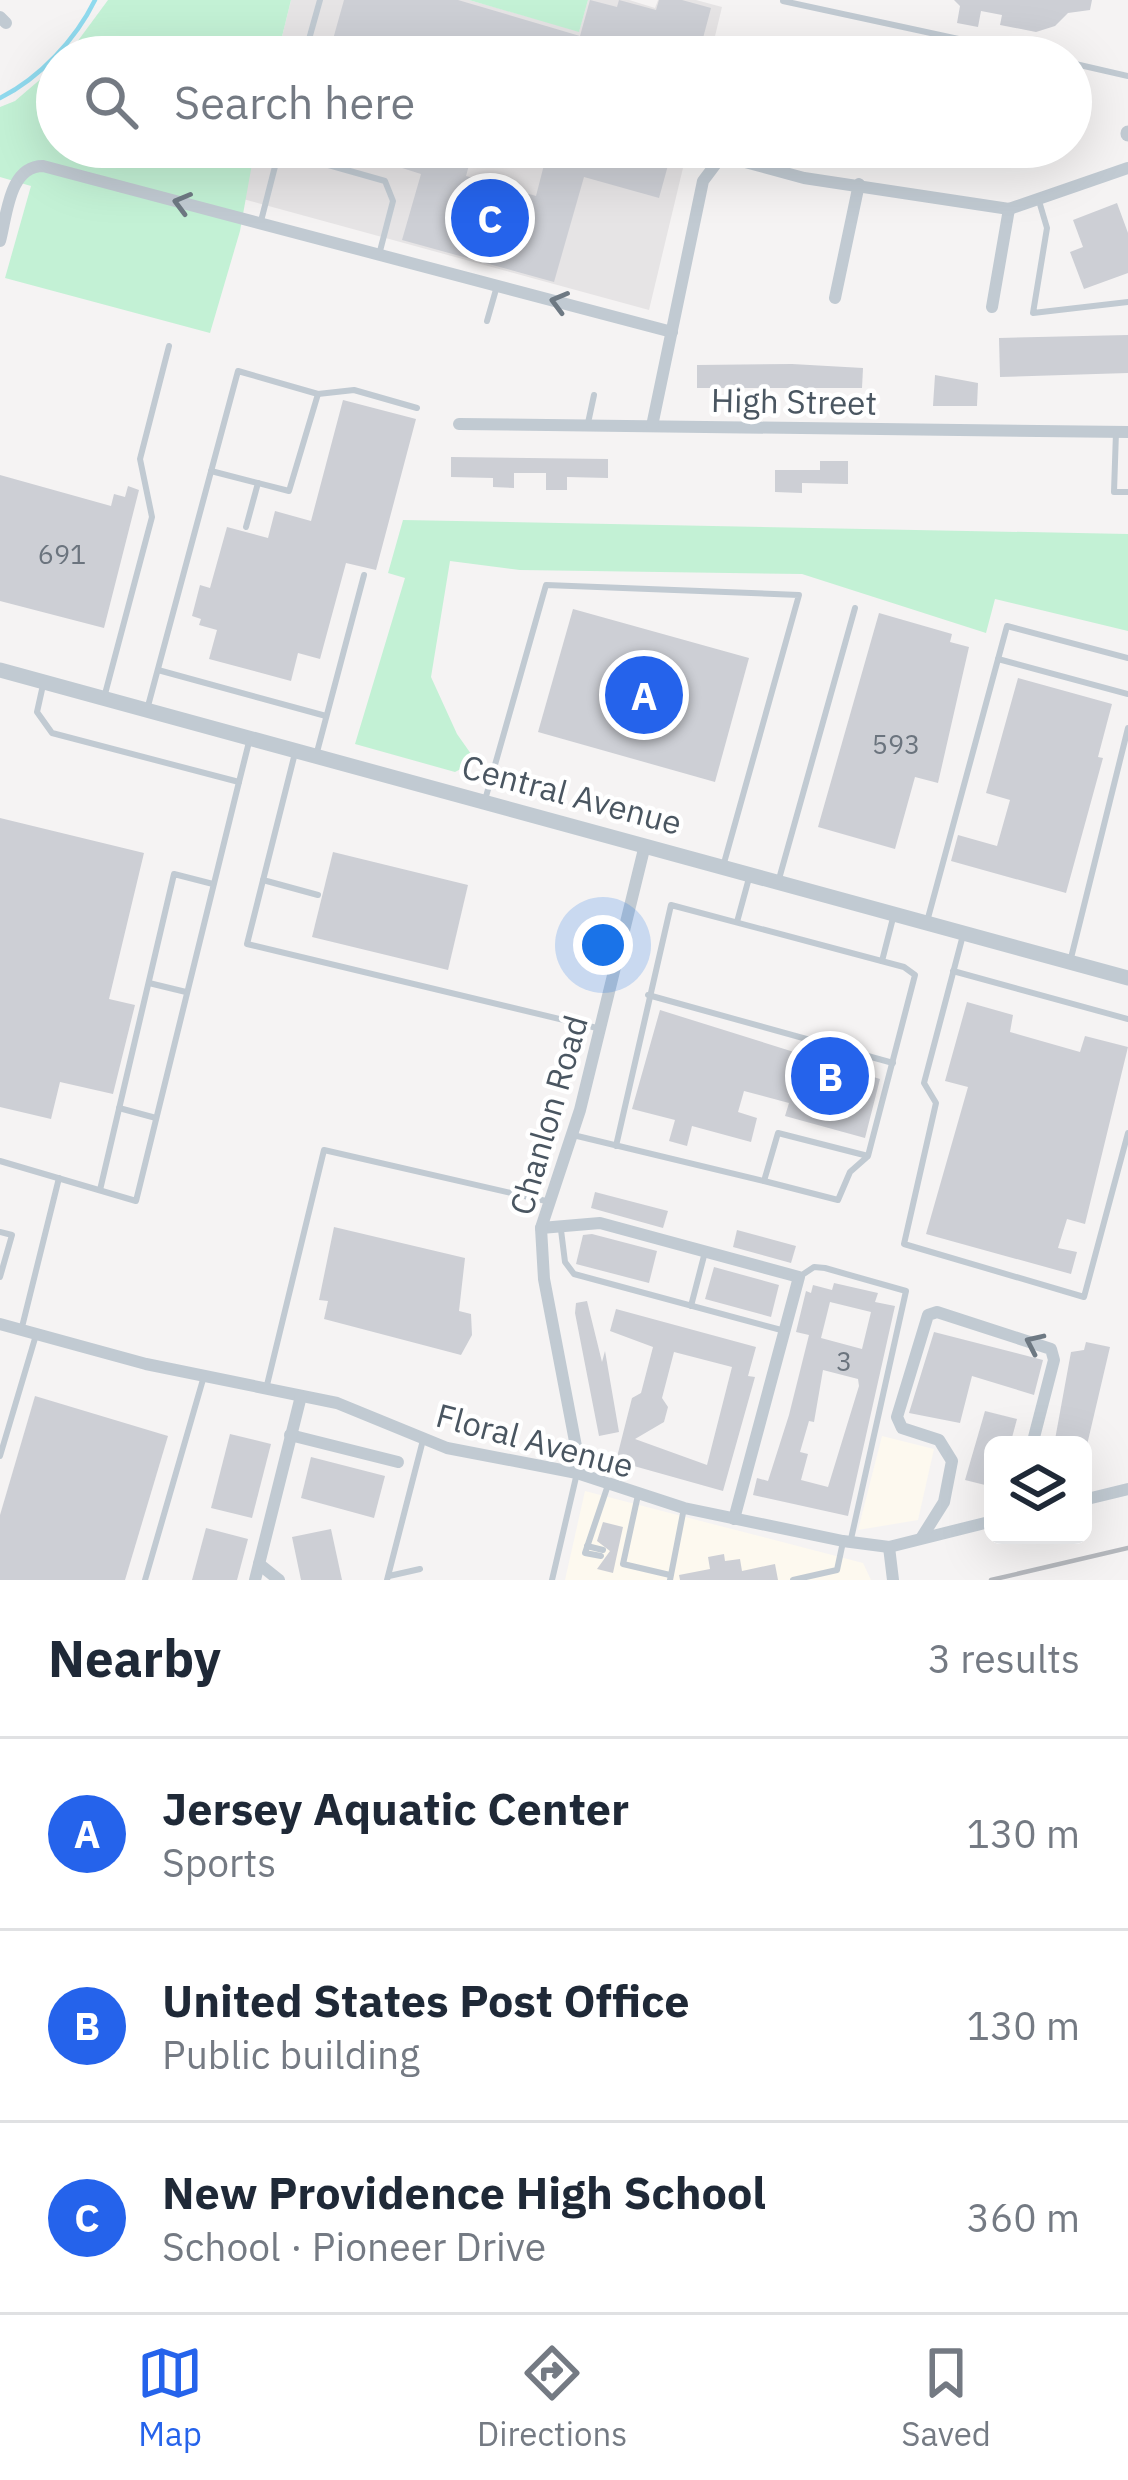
<!DOCTYPE html>
<meta charset="utf-8">
<style>
:root{--surface:#fff;--page:#f2f2f3;--text:#1f2937;--muted:#747a83;--line:#e0e1e3;--accent:#2563eb}
body{margin:0;font-family:"IBM Plex Sans",sans-serif;background:var(--page);color:var(--text)}
.controls{position:absolute;right:36px;bottom:36px;display:grid;overflow:hidden;border-radius:18px;box-shadow:0 12px 48px #0002}
.controls button{width:108px;height:108px;display:grid;place-items:center;padding:0;border:0;border-bottom:3px solid var(--line);background:var(--surface);color:var(--text);font:60px sans-serif}
.you{position:absolute;left:603px;top:945px;width:42px;height:42px;margin:-30px;border:9px solid #fff;border-radius:50%;background:#1a73e8;box-shadow:0 0 0 18px #1a73e833}
.badge{display:grid;place-items:center;width:78px;height:78px;border-radius:50%;background:var(--accent);color:#fff;font-size:39px;font-weight:700}
.pin{position:absolute;translate:-50% -50%;border:6px solid #fff;box-shadow:0 3px 12px #0006}
.list{margin:0;padding:0;list-style:none}
h2{display:flex;justify-content:space-between;align-items:center;height:156px;margin:0;padding:0 48px;font-size:51px}
h2 small{font-size:39px;font-weight:400;color:var(--muted)}
.list li{display:grid;grid-template-columns:78px 1fr auto;gap:36px;align-items:center;box-sizing:border-box;height:192px;padding:0 48px;border-top:3px solid var(--line)}
.list b{display:block;font-size:45px;white-space:nowrap}
.list p{margin:0;font-size:39px;white-space:nowrap;color:var(--muted)}
.list em{font-size:39px;font-style:normal;color:var(--muted)}
.icon{flex:none;width:66px;height:66px;fill:none;stroke:currentColor;stroke-width:2;stroke-linecap:round;stroke-linejoin:round}
.map{position:relative;flex:none;width:1128px;height:1580px;overflow:hidden}
.search{position:absolute;background:var(--surface);box-shadow:0 12px 48px #0002;left:36px;right:36px;top:36px;height:132px;display:flex;align-items:center;gap:30px;box-sizing:border-box;padding:0 42px;border-radius:66px;color:var(--muted);font-size:45px}
.sheet{height:732px;background:var(--surface)}
nav{display:flex;justify-content:space-around;align-items:center;box-sizing:border-box;height:168px;border-top:3px solid var(--line);background:var(--surface);font-size:33px;color:var(--muted)}
nav a{display:grid;justify-items:center;gap:6px}
nav .on{color:var(--accent)}
.map>svg:first-child{display:block}
.commercial{fill:#fdf9ef}
.education{fill:#e6e4e5}
.green{fill:#c3f1d5}
.lines{fill:none;stroke-linecap:round;stroke-linejoin:round}
.stream{stroke:#90daee;stroke-width:4.5}
.building{fill:#cdcfd5;fill-rule:evenodd}
.service{stroke:#c1cad2;stroke-width:6}
.minor{stroke:#c1cad2;stroke-width:12}
.tertiary{stroke:#c1cad2;stroke-width:15}
.rail{stroke:#b5b8bd;stroke-width:4.5}
.oneway{stroke:#6e7983}
.labels{text-anchor:middle;dominant-baseline:central;stroke-width:9;stroke-linejoin:round;paint-order:stroke}
.number-label{font-size:27px;fill:#6b747e}
.street-label{font-size:33px;fill:#4a5661;stroke:#fff}
</style>
<div class="map">
<svg width="1128" height="1580" viewBox="0 0 1128 1580">
<rect width="100%" height="100%" fill="#f5f3f3"/>
<g class="commercial">
<polygon points="882,1436 934,1449 918,1520 858,1530"/>
<polygon points="585,1491 863,1563 871,1580 565,1580"/>
</g>
<g class="education">
<polygon points="291,0 469,0 579,31 588,0 629,0 655,8 658,0 696,0 722,7 710,57 277,57"/>
<polygon points="255,147 688,147 649,310 243,199"/>
</g>
<g class="green">
<polygon points="108,0 291,0 277,57 66,57"/>
<polygon points="469,0 588,0 579,32"/>
<polygon points="57,65 57,147 255,147 240,231 210,333 5,278 31,186 0,177 0,107 15,101"/>
<polygon points="403,520 1128,534 1128,631 995,599 986,633 802,574 520,570 450,561 431,677 457,734 476,761 455,772 355,744 405,578 388,573"/>
</g>
<g class="lines">
<path class="stream" d="M 0,98 C 40,78 76,39 95,0"/>
</g>
<g class="building">
<polygon points="344,0 458,0 580,36 590,0 617,7 619,0 656,10 659,0 682,0 711,8 698,57 548,57 498,43 494,57 328,57"/>
<polygon points="954,0 1092,0 1090,10 1068,13 1055,26 1036,32 1000,25 1002,15 981,11 978,27 957,23 960,6"/>
<polygon points="336,147 474,147 466,176 536,196 546,157 523,147 673,147 659,198 584,177 554,282 402,240 421,174"/>
<polygon points="1117,203 1128,233 1128,273 1084,289 1070,252 1083,247 1073,220"/>
<polygon points="1128,335 1128,373 1000,377 999,338"/>
<polygon points="792,364 863,368 862,388 697,388 697,365"/>
<polygon points="935,375 978,383 977,406 933,406"/>
<polygon points="343,400 416,419 376,570 346,563 320,659 298,653 291,681 209,659 217,630 199,625 201,619 192,616 200,585 210,588 227,527 268,538 275,511 311,521"/>
<polygon points="451,457 608,459 608,478 567,477 567,490 546,490 546,473 514,473 514,488 493,487 493,478 451,477"/>
<polygon points="820,461 848,461 848,484 802,483 802,493 775,492 775,470 820,470"/>
<polygon points="0,475 111,506 114,494 125,497 128,486 139,490 104,628 0,601"/>
<polygon points="573,609 749,658 715,782 538,732"/>
<polygon points="879,613 952,634 950,642 969,647 938,783 915,777 895,849 818,827"/>
<polygon points="1018,678 1112,704 1098,757 1103,758 1066,893 951,861 958,835 997,846 1010,800 986,793"/>
<polygon points="0,818 144,853 109,999 135,1005 113,1094 60,1082 51,1119 0,1107"/>
<polygon points="333,852 468,885 448,970 312,937"/>
<polygon points="967,1002 1013,1015 1010,1032 1080,1052 1085,1036 1128,1047 1085,1224 1067,1219 1058,1248 1077,1252 1071,1274 926,1234 968,1087 945,1081"/>
<polygon points="660,1010 880,1079 865,1138 785,1116 789,1103 744,1091 738,1112 757,1118 751,1142 692,1126 687,1146 669,1141 675,1120 632,1109"/>
<polygon points="595,1192 668,1211 663,1228 591,1208"/>
<polygon points="334,1227 465,1258 459,1311 471,1314 472,1335 461,1355 324,1319 328,1301 319,1300"/>
<polygon points="737,1230 796,1246 791,1263 733,1247"/>
<polygon points="592,1234 657,1251 649,1283 576,1264 583,1235"/>
<polygon points="714,1267 779,1285 771,1317 705,1299"/>
<path d="M 834,1283 L 878,1293 L 875,1302 L 895,1306 L 848,1516 L 753,1495 L 757,1478 L 768,1481 L 789,1415 L 809,1335 L 796,1332 L 806,1291 L 811,1293 L 813,1285 L 832,1290 ZM 830,1302 L 871,1312 L 862,1349 L 821,1338 ZM 823,1370 L 858,1379 L 859,1386 L 828,1487 L 801,1480 L 808,1454 L 800,1452 L 809,1421 L 814,1422 Z"/>
<polygon points="587,1301 602,1362 605,1351 619,1432 599,1436 575,1313 576,1303"/>
<path d="M 616,1309 L 756,1347 L 748,1376 L 755,1377 L 723,1491 L 616,1461 L 632,1398 L 641,1393 L 653,1347 L 610,1331 ZM 674,1352 L 732,1367 L 707,1465 L 635,1439 L 664,1422 L 668,1407 L 662,1398 Z"/>
<polygon points="934,1332 1043,1360 1034,1395 972,1376 960,1423 909,1413"/>
<polygon points="1086,1342 1110,1347 1087,1445 1054,1445 1071,1352 1084,1350"/>
<polygon points="35,1396 168,1436 125,1580 0,1580 0,1515"/>
<polygon points="985,1411 1017,1419 1010,1445 993,1445 993,1487 965,1480"/>
<polygon points="230,1434 271,1444 252,1518 211,1508"/>
<polygon points="311,1457 385,1476 374,1518 301,1498"/>
<polygon points="603,1522 623,1527 613,1573 597,1569 610,1551 597,1541"/>
<polygon points="206,1528 248,1539 237,1580 192,1580"/>
<polygon points="331,1529 342,1580 301,1580 292,1537"/>
<polygon points="724,1554 725,1561 740,1559 742,1571 775,1564 778,1580 680,1580 679,1575 710,1569 708,1557"/>
</g>
<g class="lines">
<g class="service">
<polyline points="783,1 1042,57"/>
<polyline points="304,57 320,0"/>
<polyline points="1071,63 1128,76"/>
<polyline points="279,151 385,181 393,201 380,251"/>
<polyline points="1039,201 1047,228 1033,313 1128,302"/>
<polyline points="261,221 280,147"/>
<polyline points="487,321 497,286"/>
<polyline points="588,423 594,395"/>
<polyline points="1116,432 1114,492 1128,492"/>
<polyline points="211,471 289,491 318,394"/>
<polyline points="246,527 258,483"/>
<polyline points="998,659 1128,694"/>
<polyline points="158,670 326,716"/>
<polyline points="43,685 37,712 52,733 239,782 250,738"/>
<polyline points="105,694 152,517 140,459 169,346"/>
<polyline points="148,706 238,371 318,394 354,390 417,408"/>
<polyline points="317,752 364,575"/>
<polyline points="295,753 247,944 597,1028"/>
<polyline points="485,800 546,585 799,595 724,863"/>
<polyline points="779,879 855,608"/>
<polyline points="263,880 318,895"/>
<polyline points="928,918 1007,626 1128,658"/>
<polyline points="737,922 749,878"/>
<polyline points="963,935 924,1083 936,1103 904,1244 1084,1297 1128,1133"/>
<polyline points="1071,958 1128,728"/>
<polyline points="882,961 893,918"/>
<polyline points="953,971 1128,1019"/>
<polyline points="149,983 186,992"/>
<polyline points="648,995 893,1063"/>
<polyline points="119,1108 156,1118"/>
<polyline points="573,1135 764,1181 778,1133 868,1156 915,975 904,967 671,905 616,1146"/>
<polyline points="0,1161 136,1201 239,782"/>
<polyline points="764,1181 838,1200 850,1172 867,1157"/>
<polyline points="100,1190 174,874 213,884"/>
<polyline points="561,1230 565,1262 574,1274 785,1331"/>
<polyline points="0,1232 12,1235 0,1277"/>
<polyline points="799,1277 814,1267 825,1268 906,1291 851,1539"/>
<polyline points="691,1306 705,1252"/>
<polyline points="21,1331 59,1178"/>
<polyline points="267,1385 324,1150 546,1201"/>
<polyline points="0,1456 36,1335"/>
<polyline points="638,1495 623,1564 670,1575"/>
<polyline points="587,1546 603,1550"/>
<polyline points="601,1556 585,1553 608,1485"/>
<polyline points="389,1576 420,1569"/>
<polyline points="145,1580 204,1376"/>
<polyline points="387,1580 423,1440"/>
<polyline points="552,1580 577,1473"/>
<polyline points="670,1580 684,1508"/>
<polyline points="793,1580 837,1570 843,1542"/>
</g>
<g class="minor">
<polyline points="0,17 6,23"/>
<path d="M 0,241 C 7,215 9,166 43,166 L 672,332"/>
<polyline points="835,298 859,184"/>
<polyline points="992,307 1009,209"/>
<polyline points="459,424 1128,432"/>
<polyline points="652,426 703,181 718,161 734,159 804,178 1009,209 1128,168"/>
<polyline points="541,1228 600,1223 799,1277 734,1519"/>
<polyline points="0,1324 146,1364 337,1403 447,1448 577,1473 684,1508 843,1541 889,1547 993,1521"/>
<polyline points="290,1435 398,1462"/>
<polyline points="577,1473 578,1457 544,1279 541,1228 580,1110 645,845"/>
<polyline points="1083,1500 1128,1489"/>
<polyline points="922,1537 944,1502 952,1461 939,1440 902,1428 897,1417 928,1315 937,1312 1051,1349 1054,1360 1032,1445"/>
<polyline points="889,1547 893,1580"/>
<polyline points="259,1564 279,1580"/>
<polyline points="255,1580 301,1396"/>
</g>
<g class="tertiary">
<polyline points="1128,133 1128,134"/>
<polyline points="0,670 1128,978"/>
</g>
<polyline class="rail" points="991,1580 1128,1548"/>
</g>
<defs><path id="oneway-chevron" d="M-2-3.5L2.5 0L-2 3.5" fill="none" stroke-width="1.6" stroke-linecap="round" stroke-linejoin="round" transform="scale(3)"/></defs>
<g class="oneway">
<use href="#oneway-chevron" transform="translate(182 203) rotate(-165)"/>
<use href="#oneway-chevron" transform="translate(559 302) rotate(-165)"/>
<use href="#oneway-chevron" transform="translate(1034 1343) rotate(-155)"/>
</g>
<g class="labels">
<g class="number-label">
<text x="62" y="553">691</text>
<text x="896" y="743">593</text>
<text x="844" y="1360">3</text>
</g>
<g class="street-label">
<text transform="translate(794 401) rotate(1)">High Street</text>
<text transform="translate(572 794) rotate(15)">Central Avenue</text>
<text transform="translate(548 1115) rotate(-74)">Chanlon Road</text>
<text transform="translate(535 1440) rotate(15)">Floral Avenue</text>
</g>
</g>
</svg>
<div class="controls">
<button><svg class="icon" aria-label="layers" viewBox="0 0 24 24"><path d="M12 4l9 5-9 5-9-5zM3 14l9 5 9-5"/></svg></button>
</div>
<div class="you"></div>
<div class="pin badge" style="left:644px;top:695px">A</div>
<div class="pin badge" style="left:830px;top:1076px">B</div>
<div class="pin badge" style="left:490px;top:218px">C</div>
<div class="search"><svg class="icon" aria-label="search" viewBox="0 0 24 24"><circle cx="10" cy="10" r="6"/><path d="M15 15l6 6"/></svg>Search here</div>
</div>
<section class="sheet">
<h2>Nearby<small>3 results</small></h2>
<ul class="list">
<li><span class="badge">A</span><div><b>Jersey Aquatic Center</b><p>Sports</p></div><em>130 m</em></li>
<li><span class="badge">B</span><div><b>United States Post Office</b><p>Public building</p></div><em>130 m</em></li>
<li><span class="badge">C</span><div><b>New Providence High School</b><p>School · Pioneer Drive</p></div><em>360 m</em></li>
</ul>
</section>
<nav>
<a class="on"><svg class="icon" aria-label="map" viewBox="0 0 24 24"><path d="M3 6l6-2 6 2 6-2v14l-6 2-6-2-6 2zM9 4v14M15 6v14"/></svg>Map</a>
<a><svg class="icon" aria-label="directions" viewBox="0 0 24 24"><path d="M12 3l9 9-9 9-9-9zM9 14v-3h6M13 9l2 2-2 2"/></svg>Directions</a>
<a><svg class="icon" aria-label="saved" viewBox="0 0 24 24"><path d="M7 4h10v16l-5-4-5 4z"/></svg>Saved</a>
</nav>
